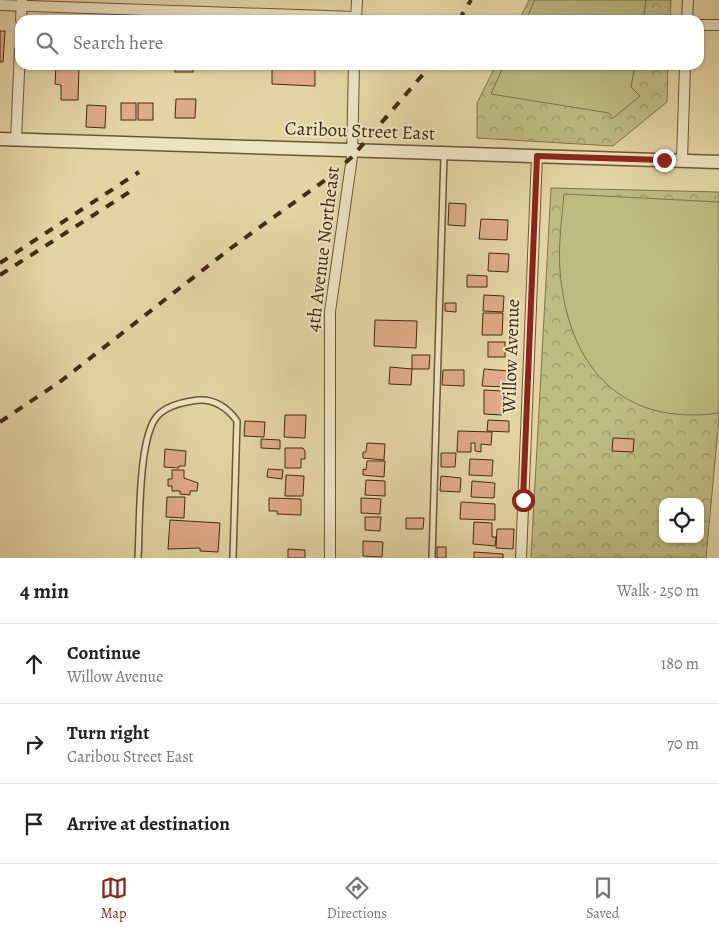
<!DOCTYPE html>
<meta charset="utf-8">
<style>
:root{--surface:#fff;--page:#f6f6f6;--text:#222;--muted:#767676;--line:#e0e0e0;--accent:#8f2418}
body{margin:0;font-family:Alegreya,serif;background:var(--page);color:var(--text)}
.controls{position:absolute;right:15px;bottom:15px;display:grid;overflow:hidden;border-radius:10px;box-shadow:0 1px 4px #0004}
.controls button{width:45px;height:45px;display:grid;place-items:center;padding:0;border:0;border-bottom:1px solid var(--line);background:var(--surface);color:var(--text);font:25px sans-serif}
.stop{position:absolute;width:15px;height:15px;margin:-11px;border:4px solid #8f2418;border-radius:50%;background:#fff}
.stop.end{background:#8f2418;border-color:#fff;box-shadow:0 1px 5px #0008}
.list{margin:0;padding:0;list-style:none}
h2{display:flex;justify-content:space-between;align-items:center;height:65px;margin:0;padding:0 20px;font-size:21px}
h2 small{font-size:16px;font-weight:400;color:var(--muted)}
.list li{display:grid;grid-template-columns:32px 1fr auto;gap:15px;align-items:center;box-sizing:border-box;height:80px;padding:0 20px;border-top:1px solid var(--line)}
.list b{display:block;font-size:19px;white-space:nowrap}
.list p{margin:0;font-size:16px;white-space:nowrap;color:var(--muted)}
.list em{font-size:16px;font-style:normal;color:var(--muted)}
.icon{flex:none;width:28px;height:28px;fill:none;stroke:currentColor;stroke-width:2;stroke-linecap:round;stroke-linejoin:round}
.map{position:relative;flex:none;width:719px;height:558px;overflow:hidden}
.search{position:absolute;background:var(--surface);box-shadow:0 1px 4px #0004;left:15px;right:15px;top:15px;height:55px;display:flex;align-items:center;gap:12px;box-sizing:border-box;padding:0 18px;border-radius:15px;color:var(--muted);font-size:19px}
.sheet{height:305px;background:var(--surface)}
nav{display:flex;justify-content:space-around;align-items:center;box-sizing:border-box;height:70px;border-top:1px solid var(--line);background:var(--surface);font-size:14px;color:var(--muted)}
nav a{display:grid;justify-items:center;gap:2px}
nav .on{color:var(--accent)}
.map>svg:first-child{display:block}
.park{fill:url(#park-crowns);stroke:#807249;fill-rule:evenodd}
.garden{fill:#bcbb80;stroke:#807249}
.building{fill:#dfaa85;stroke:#432a12}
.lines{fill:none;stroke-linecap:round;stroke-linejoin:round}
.service-casing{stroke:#6b5536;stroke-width:8}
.minor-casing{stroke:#6b5536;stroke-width:12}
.tertiary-casing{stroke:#6b5536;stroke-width:15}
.service{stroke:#ede4c3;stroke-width:5}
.minor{stroke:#ede4c3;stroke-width:10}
.tertiary{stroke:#ede4c3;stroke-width:12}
.rail{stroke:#432a12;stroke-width:4;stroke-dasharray:9 9;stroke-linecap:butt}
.route{stroke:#8f2418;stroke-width:6}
.labels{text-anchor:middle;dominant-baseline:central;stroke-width:4;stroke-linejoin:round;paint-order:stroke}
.street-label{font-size:19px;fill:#432a12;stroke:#ede4c3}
</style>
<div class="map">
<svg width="719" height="558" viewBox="0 0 719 558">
<defs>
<pattern id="park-crowns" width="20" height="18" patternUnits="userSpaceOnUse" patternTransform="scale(1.25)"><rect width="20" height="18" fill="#bcbb80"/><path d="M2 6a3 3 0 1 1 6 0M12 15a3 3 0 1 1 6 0" fill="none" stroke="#9a9867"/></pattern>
</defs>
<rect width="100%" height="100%" fill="#e3d5a3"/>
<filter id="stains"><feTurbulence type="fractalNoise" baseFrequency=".004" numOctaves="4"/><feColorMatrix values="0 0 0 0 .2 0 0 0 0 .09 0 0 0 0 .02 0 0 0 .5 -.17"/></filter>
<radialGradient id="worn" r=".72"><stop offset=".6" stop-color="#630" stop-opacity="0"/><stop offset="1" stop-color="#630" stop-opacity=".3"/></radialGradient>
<g class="park">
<polygon points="529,0 671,0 670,20 519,20"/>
<polygon points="496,65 668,65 667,102 613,146 477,138 477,103"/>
<path d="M 551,188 L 719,192 L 719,418 L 706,558 L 531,558 ZM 663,502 L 700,502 L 700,539 L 663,539 Z"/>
</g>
<g class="garden">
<polygon points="535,0 646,0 643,20 526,20"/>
<polygon points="504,65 635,65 631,87 640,96 612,119 609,113 491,94"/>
<path d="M 564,194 L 719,202 L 719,413 C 619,427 567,364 560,270 C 558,245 562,218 564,194 Z"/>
</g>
<g class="building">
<polygon points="0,31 5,31 3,62 0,62"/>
<polygon points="56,65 79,65 78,100 61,100 61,85 55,84"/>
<rect x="175" y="65" width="18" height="7"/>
<polygon points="272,65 315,65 315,86 272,84"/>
<polygon points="176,99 196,99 195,118 175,118"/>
<rect x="121" y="103" width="15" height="17"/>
<rect x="138" y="103" width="15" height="17"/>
<polygon points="87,105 106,106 105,128 86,127"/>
<polygon points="449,203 466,204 465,226 448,225"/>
<polygon points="481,219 508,220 507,240 479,239"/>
<polygon points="489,253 509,254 508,272 488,271"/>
<polygon points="467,275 487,276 487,287 467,287"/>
<polygon points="484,295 504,296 503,312 483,311"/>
<polygon points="445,303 456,303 456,312 445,311"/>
<polygon points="483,313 503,313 502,335 482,335"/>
<polygon points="375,320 417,321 416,348 374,346"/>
<rect x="488" y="342" width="17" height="15"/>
<polygon points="412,355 430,355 429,369 412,369"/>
<polygon points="390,367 412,369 411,385 389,384"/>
<polygon points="484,369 509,371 508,387 482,386"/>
<polygon points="443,370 464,370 464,386 442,385"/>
<polygon points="484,390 502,391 502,415 484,414"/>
<polygon points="285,415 306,415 305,438 284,437"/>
<polygon points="488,420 509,421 509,432 487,431"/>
<polygon points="245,421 265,422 264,437 244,436"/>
<polygon points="458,431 492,432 491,445 481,444 481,452 475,451 475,443 471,443 471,452 457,452"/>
<polygon points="613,438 634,439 633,452 612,451"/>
<polygon points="261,439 280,440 280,449 261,448"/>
<polygon points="367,443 385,444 384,460 363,458 363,452 366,452"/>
<polygon points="285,448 303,448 305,451 305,459 301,459 301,468 285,468"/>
<polygon points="165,449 186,451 185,466 179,466 179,468 164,467"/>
<polygon points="441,453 456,453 455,467 441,467"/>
<polygon points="470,459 493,460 492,476 469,475"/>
<polygon points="367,461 385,461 384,477 363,475 363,469 366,470"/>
<polygon points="268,469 283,470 282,479 267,477"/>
<polygon points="172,470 184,470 184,478 198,483 197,491 190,491 190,495 180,494 180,491 172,491 172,486 168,486 168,479 172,479"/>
<polygon points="286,475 304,476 303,496 285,496"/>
<polygon points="441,476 461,478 460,492 440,491"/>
<polygon points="366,480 385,481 385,496 365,495"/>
<polygon points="472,481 495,483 494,498 471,497"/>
<polygon points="167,497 185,497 184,518 166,517"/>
<polygon points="269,498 301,499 301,515 277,514 277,511 269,511"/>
<polygon points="361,498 381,499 380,514 361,513"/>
<polygon points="461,502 495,504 495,520 460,519"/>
<polygon points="365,517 381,517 380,531 365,530"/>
<polygon points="406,518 424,518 423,529 406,529"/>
<polygon points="170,520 220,523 218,552 200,551 200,548 168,549"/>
<polygon points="474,522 492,523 492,537 496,537 495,546 473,544"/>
<polygon points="497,529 514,529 513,549 496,548"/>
<polygon points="363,541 383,542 382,557 363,556"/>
<rect x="437" y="547" width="9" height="11"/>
<polygon points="288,549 305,550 305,558 288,558"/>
<polygon points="474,552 503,554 503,558 474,558"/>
</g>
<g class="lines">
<defs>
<g id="service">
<path d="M 138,558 C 140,524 138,445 155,419 C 163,407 179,403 192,401 C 212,397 226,406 237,421 L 233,558"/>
<polyline points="432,558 444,154"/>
</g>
<g id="minor">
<polyline points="0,5 356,17"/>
<polyline points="21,20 22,0"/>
<polyline points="356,20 357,0"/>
<polyline points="687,20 688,0"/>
<polyline points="699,25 719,25"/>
<polyline points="16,139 20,50"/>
<polyline points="682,160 685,65"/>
<polyline points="330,558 330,312 352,157 354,65"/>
<polyline points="521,558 537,156"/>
</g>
<polyline id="tertiary" points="0,139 719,162"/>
</defs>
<use href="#service" class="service-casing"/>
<use href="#minor" class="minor-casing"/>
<use href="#tertiary" class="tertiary-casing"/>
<use href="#service" class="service"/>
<use href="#minor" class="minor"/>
<use href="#tertiary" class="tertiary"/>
<g class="rail">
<polyline points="459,20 471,0"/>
<polyline points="0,263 139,172"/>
<polyline points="0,275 131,191"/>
<polyline points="0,422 61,381 231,248 328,178 352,157 431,65"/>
</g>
</g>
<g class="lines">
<polyline class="route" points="523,500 537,156 664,160"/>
</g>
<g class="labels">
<g class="street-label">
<text transform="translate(360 131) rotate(2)">Caribou Street East</text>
<text transform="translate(323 249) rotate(-83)">4th Avenue Northeast</text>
<text transform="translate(511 356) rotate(-88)">Willow Avenue</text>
</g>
</g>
<rect width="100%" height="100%" filter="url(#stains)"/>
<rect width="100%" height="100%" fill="url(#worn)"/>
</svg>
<div class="controls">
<button><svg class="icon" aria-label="locate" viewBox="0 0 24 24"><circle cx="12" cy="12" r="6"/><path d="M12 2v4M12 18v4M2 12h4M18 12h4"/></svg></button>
</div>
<div class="stop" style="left:523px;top:500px"></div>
<div class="stop end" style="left:664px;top:160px"></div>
<div class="search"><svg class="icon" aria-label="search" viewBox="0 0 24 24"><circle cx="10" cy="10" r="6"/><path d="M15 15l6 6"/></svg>Search here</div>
</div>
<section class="sheet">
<h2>4 min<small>Walk · 250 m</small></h2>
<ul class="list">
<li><svg class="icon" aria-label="ahead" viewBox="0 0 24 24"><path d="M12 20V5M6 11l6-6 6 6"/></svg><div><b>Continue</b><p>Willow Avenue</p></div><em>180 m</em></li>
<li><svg class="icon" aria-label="right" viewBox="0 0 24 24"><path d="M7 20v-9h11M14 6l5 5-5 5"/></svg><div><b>Turn right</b><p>Caribou Street East</p></div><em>70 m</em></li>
<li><svg class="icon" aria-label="arrive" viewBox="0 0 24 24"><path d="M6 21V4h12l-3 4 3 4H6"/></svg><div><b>Arrive at destination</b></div></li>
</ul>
</section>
<nav>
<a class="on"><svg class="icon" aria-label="map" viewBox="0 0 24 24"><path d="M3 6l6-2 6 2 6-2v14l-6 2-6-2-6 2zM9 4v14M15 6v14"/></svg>Map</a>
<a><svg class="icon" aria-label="directions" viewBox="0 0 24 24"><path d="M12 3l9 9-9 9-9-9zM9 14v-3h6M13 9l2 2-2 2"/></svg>Directions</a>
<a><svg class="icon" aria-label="saved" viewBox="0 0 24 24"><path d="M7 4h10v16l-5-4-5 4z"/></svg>Saved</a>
</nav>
